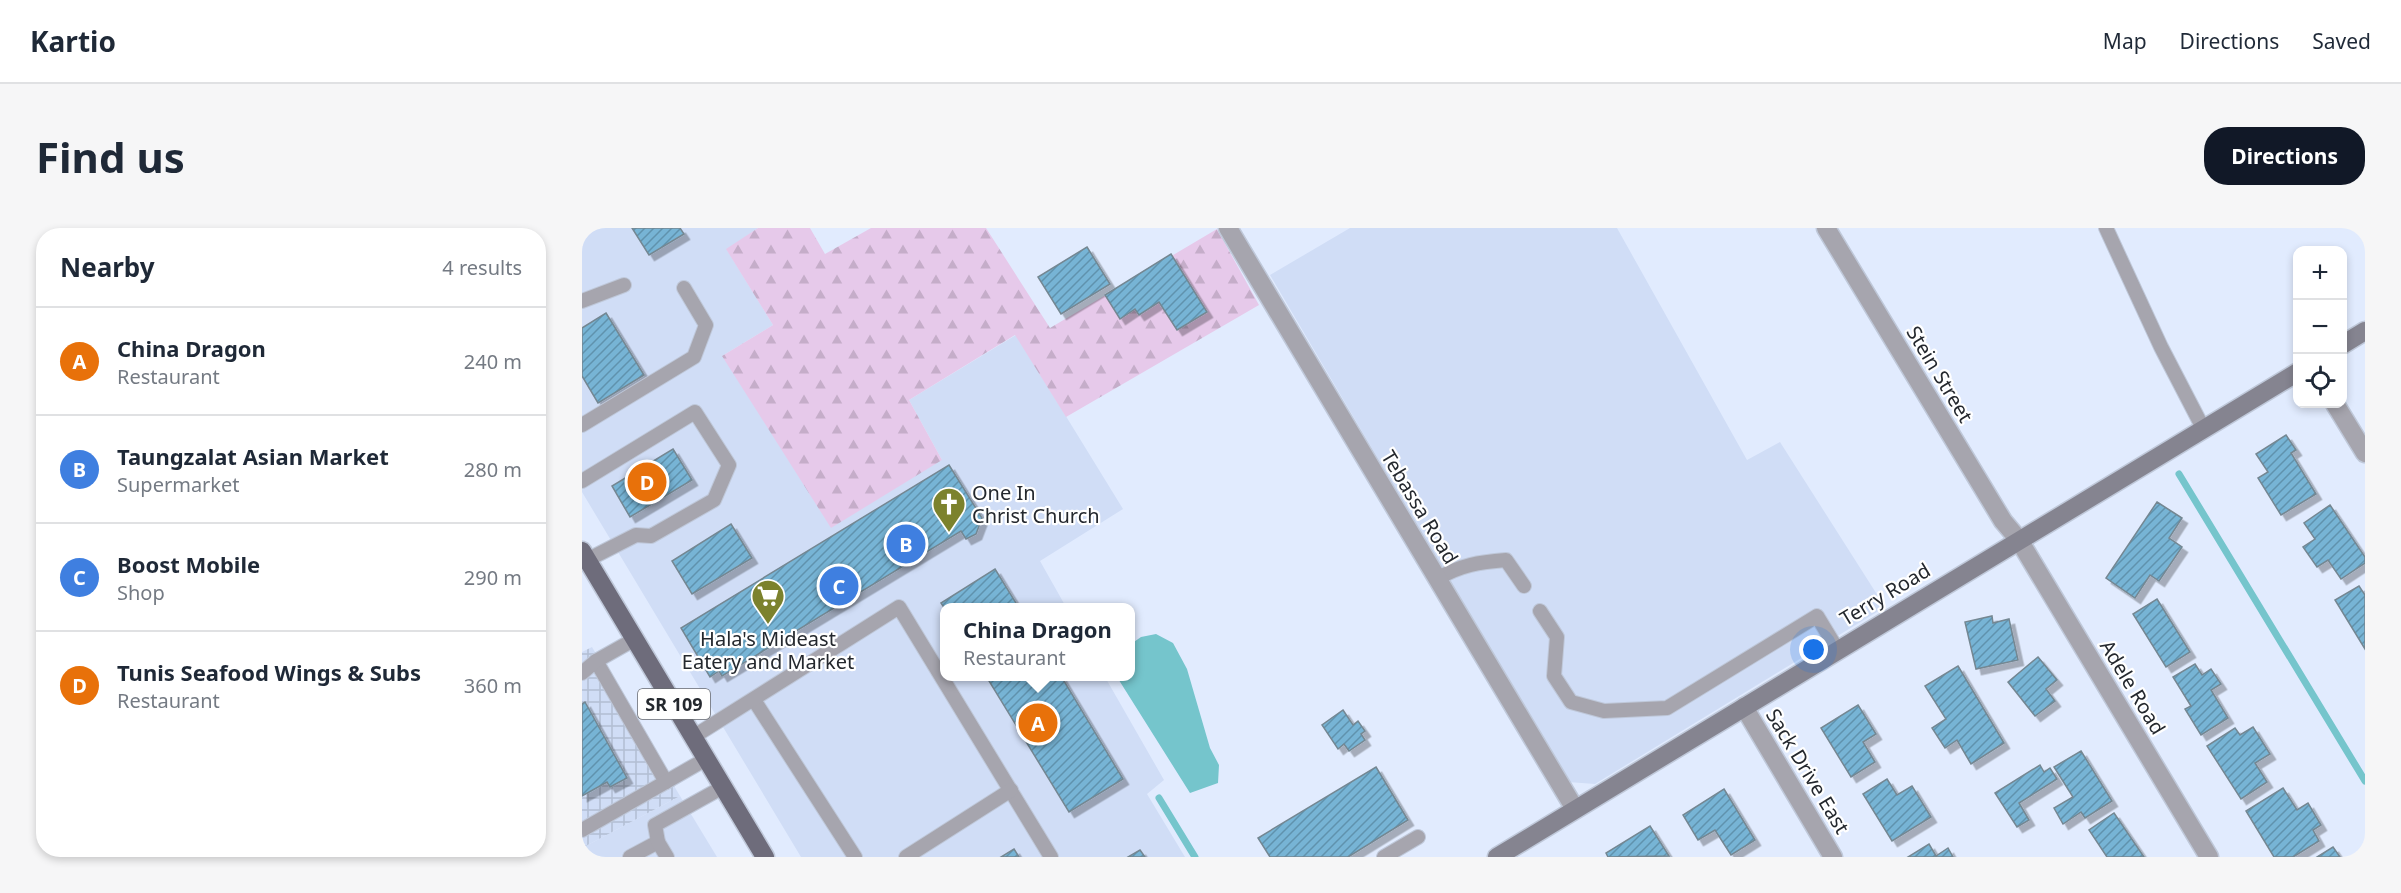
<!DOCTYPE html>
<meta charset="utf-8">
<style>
:root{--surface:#fff;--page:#f6f6f7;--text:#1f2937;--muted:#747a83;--line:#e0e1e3;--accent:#111827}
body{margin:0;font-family:"Noto Sans",sans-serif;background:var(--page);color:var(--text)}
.controls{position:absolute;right:18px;top:18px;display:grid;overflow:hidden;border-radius:12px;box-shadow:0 3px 9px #0003}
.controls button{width:54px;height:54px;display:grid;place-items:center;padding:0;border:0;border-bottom:2px solid var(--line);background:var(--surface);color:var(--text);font:30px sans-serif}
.you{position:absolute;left:1232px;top:422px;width:21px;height:21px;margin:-15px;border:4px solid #fff;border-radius:50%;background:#1a73e8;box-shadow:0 0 0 9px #1a73e833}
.badge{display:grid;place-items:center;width:39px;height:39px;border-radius:50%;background:var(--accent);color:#fff;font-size:20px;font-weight:700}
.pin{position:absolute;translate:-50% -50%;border:3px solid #fff;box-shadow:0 2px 6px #0006}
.popup{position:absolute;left:358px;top:375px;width:195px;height:78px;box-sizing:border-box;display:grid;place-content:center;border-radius:12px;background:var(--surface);filter:drop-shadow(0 2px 4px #0005);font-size:20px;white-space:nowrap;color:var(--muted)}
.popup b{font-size:22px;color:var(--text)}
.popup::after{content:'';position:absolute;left:50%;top:100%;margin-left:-12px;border:12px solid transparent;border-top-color:var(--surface)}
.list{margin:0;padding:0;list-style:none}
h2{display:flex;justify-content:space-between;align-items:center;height:78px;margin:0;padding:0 24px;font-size:26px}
h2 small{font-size:20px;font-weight:400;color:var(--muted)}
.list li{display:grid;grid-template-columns:39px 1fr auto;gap:18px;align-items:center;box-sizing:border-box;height:108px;padding:0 24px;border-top:2px solid var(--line)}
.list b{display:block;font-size:22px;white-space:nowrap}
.list p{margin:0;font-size:20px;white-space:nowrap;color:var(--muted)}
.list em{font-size:20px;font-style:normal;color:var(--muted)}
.icon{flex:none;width:33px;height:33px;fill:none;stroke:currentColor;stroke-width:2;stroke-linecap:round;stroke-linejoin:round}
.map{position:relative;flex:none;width:1783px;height:629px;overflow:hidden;border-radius:24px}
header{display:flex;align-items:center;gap:36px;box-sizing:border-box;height:84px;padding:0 30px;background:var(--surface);border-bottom:2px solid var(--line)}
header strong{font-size:28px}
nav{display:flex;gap:33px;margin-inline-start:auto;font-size:21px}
.intro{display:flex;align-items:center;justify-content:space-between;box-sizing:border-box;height:144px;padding:0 36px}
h1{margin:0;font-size:42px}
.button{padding:15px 27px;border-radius:24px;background:var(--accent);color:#fff;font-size:21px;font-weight:700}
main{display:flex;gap:36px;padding:0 36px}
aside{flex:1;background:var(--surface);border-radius:24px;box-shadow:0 3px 9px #0003}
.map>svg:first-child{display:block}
.built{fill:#d0ddf6}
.industrial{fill:url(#industrial-grid)}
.forest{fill:url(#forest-firs)}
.water{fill:#75c5cc}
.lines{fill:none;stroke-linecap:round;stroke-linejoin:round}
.stream{stroke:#75c5cc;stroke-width:7}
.building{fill:url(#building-hatch);stroke:#748792;stroke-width:1.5;filter:url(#shadow)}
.lane-casing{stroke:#bfc8d9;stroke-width:16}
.street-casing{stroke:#bfc8d9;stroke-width:21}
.secondary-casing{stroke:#bfc8d9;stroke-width:21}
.primary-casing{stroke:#bfc8d9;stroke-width:21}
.lane{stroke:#a6a5ae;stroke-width:14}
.street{stroke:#a6a5ae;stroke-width:18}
.secondary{stroke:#858490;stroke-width:18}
.primary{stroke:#6e6c7b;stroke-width:18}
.labels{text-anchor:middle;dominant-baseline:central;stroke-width:4.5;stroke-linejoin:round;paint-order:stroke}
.shield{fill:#fff;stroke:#66686d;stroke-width:1.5}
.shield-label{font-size:18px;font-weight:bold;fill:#24282e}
.street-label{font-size:20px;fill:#24282e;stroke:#fff}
.poi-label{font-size:20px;fill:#24282e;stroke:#fff;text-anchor:start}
</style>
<header>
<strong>Kartio</strong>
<nav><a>Map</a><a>Directions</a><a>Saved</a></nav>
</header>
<div class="intro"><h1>Find us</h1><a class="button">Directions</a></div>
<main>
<aside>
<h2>Nearby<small>4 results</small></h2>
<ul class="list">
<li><span class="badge" style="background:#e8710a">A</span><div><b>China Dragon</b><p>Restaurant</p></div><em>240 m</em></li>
<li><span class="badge" style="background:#3f7fe0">B</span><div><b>Taungzalat Asian Market</b><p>Supermarket</p></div><em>280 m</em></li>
<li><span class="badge" style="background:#3f7fe0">C</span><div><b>Boost Mobile</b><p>Shop</p></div><em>290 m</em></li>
<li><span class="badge" style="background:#e8710a">D</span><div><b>Tunis Seafood Wings &amp; Subs</b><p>Restaurant</p></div><em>360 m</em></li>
</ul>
</aside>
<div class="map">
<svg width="1783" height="629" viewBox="0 0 1783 629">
<defs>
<pattern id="industrial-grid" width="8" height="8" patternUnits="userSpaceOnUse" patternTransform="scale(1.5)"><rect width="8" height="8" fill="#d0ddf6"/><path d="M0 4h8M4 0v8" fill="none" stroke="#b2bed3"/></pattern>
<pattern id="forest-firs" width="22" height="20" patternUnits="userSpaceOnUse" patternTransform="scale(1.5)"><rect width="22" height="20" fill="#e6c9ea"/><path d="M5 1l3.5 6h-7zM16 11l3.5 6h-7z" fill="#c5adc9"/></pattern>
<pattern id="building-hatch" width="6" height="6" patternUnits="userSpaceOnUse" patternTransform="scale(1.5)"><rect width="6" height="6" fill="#77b4d5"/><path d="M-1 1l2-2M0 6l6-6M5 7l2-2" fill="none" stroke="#6192ad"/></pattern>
<filter id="shadow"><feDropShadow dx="5.5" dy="5.5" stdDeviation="0" flood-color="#0004"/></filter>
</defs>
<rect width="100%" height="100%" fill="#e1ebfe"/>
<g class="built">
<polygon points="0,0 176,0 145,22 191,97 140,128 360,232 327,172 434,107 541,281 458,333 484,379 363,380 363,448 523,449 582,552 565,566 603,629 219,629 0,264"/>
<polygon points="768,0 1035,0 1165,232 1198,214 1303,379 1013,556 986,554 688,47"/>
<polygon points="98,568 135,629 0,629 0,620"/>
</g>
<polygon class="industrial" points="10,419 98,568 0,620 0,424"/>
<polygon class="forest" points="176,0 228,0 243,26 289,0 404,0 468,100 635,1 677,77 484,189 433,107 327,172 360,232 249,300 140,128 191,97 144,21"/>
<polygon class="water" points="574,406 591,415 605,441 628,520 637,537 636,555 608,565 535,449 549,448 549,416 559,409"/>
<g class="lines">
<g class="stream">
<polyline points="1597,246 1783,553"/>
<polyline points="577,570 613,629"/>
</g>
</g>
<g class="building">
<polygon points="50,0 98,0 102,6 67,27"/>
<polygon points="505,19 528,56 479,86 456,49"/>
<polygon points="589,26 625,84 595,102 577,74 557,87 553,81 538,91 523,67"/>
<polygon points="24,85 62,147 16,175 0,148 0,100"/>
<polygon points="1704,207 1714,222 1709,225 1734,266 1699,287 1676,250 1686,244 1674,226"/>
<polygon points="91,221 110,252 48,289 30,258"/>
<polygon points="367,237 400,290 394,306 384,311 379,303 140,448 137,443 128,449 99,400"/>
<polygon points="1575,274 1600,290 1587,310 1600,319 1577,353 1568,347 1553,370 1524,350"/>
<polygon points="1748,277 1783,329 1783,335 1759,351 1746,332 1735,339 1721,319 1733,311 1722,295"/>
<polygon points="149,296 170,330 110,366 90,333"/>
<polygon points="413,341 437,380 363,380 363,381 359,375"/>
<polygon points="1777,358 1783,367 1783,421 1753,372"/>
<polygon points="1575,371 1608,424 1584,439 1551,386"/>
<polygon points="1410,388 1411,395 1427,391 1436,432 1394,441 1383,394"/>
<polygon points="1456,429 1475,452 1464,461 1473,473 1453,488 1426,454"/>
<polygon points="1613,436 1620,447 1629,441 1639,456 1629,462 1646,490 1619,507 1603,481 1609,478 1591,449"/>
<polygon points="1376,438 1422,515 1389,536 1375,512 1363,520 1350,500 1364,491 1343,458"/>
<polygon points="404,448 479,448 541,551 487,584"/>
<polygon points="3,474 45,550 28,559 25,554 0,568 0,476"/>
<polygon points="1276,477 1294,506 1281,514 1293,534 1269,549 1239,500"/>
<polygon points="761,482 771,497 776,493 783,503 779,506 783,512 767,523 762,516 756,521 740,497"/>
<polygon points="1671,499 1688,526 1673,535 1685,554 1659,571 1625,518 1653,500 1658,507"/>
<polygon points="1499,523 1530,573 1503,590 1499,584 1481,596 1472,580 1491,569 1472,539"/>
<polygon points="1458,537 1462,544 1468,540 1475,551 1437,575 1447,592 1435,599 1413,565"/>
<polygon points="794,539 826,592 766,629 688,629 676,610"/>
<polygon points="1305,551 1315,567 1330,558 1349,589 1310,613 1281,566"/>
<polygon points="1701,560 1715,582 1726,575 1739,597 1731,602 1737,613 1711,629 1692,629 1664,583"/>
<polygon points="1142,561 1173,612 1149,627 1133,602 1116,612 1101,587"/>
<polygon points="1532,585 1562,629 1525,629 1507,602"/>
<polygon points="1068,598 1087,628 1026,629 1024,625"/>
<polygon points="1347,616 1354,628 1366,620 1371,629 1326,629"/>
<polygon points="1751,619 1758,629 1735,629"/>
<polygon points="432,621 437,629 419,629"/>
<polygon points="558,622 563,629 546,629"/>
</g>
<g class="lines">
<defs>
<g id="lane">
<polyline points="1524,0 1579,119 1621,200"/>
<polyline points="0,73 42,57"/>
<polyline points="0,197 112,129 124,97 102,60"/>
<polyline points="0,253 113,184 147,237 132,272 69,308 54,307 5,332"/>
<path d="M 855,351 C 878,337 898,334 924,332 L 942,358"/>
<polyline points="958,383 975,409 972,448 989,474 1022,483 1085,480 1235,388 1255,421"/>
<polyline points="14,433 84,554"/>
<polyline points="0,445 14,433 53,411"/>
<polyline points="172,472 273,629"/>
<polyline points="111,509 317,379 469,629"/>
<polyline points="0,602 124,531"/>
<polyline points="48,629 76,614"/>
<polyline points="85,629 76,614 73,597 141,559"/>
<polyline points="324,629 429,562"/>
<polyline points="802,629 836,609"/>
</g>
<g id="street">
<polyline points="646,0 993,581"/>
<polyline points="1244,0 1421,293 1437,312 1627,629"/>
<polyline points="1753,176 1783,225"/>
<polyline points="1162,479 1251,629"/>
</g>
<g id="secondary">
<polyline points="1760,117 1783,103"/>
<polyline points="915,629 1716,144"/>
</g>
<polyline id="primary" points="0,323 183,629"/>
</defs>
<use href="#lane" class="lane-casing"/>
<use href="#street" class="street-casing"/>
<use href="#secondary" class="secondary-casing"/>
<use href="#primary" class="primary-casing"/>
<use href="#lane" class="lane"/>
<use href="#street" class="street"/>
<use href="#secondary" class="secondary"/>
<use href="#primary" class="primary"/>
</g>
<defs>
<symbol id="church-pin" viewBox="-11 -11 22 30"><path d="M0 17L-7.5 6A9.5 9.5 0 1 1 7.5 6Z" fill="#7c822d" stroke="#fff"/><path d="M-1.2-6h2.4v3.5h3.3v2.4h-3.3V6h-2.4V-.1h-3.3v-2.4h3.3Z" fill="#fff"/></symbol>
<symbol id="supermarket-pin" viewBox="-11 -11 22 30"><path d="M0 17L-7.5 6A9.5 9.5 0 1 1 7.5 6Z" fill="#7c822d" stroke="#fff"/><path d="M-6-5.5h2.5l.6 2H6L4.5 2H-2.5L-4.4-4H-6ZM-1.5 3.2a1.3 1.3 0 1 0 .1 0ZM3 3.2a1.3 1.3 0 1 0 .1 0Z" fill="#fff"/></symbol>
</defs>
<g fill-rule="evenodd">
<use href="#church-pin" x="348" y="257" width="38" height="52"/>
<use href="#supermarket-pin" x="167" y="349" width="38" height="52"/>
</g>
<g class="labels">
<rect class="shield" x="56" y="461" width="72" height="30" rx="4.5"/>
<g class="shield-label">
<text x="92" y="476">SR 109</text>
</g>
<g class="street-label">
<text transform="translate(1358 146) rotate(59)">Stein Street</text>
<text transform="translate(838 279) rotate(59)">Tebassa Road</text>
<text transform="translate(1303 366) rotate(-31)">Terry Road</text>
<text transform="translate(1551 459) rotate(59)">Adele Road</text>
<text transform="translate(1226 543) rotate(59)">Sack Drive East</text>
</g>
<g class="poi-label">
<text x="390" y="264">One In<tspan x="390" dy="23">Christ Church</tspan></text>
<text x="186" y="410" text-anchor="middle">Hala's Mideast<tspan x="186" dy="23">Eatery and Market</tspan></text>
</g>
</g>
</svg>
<div class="controls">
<button>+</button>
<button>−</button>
<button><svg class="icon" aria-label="locate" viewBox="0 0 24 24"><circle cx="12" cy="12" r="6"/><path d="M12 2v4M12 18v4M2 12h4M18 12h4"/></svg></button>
</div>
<div class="you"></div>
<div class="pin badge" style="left:456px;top:495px;background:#e8710a">A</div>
<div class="popup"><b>China Dragon</b>Restaurant</div>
<div class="pin badge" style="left:324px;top:316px;background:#3f7fe0">B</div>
<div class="pin badge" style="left:257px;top:358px;background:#3f7fe0">C</div>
<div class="pin badge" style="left:65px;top:254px;background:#e8710a">D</div>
</div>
</main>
